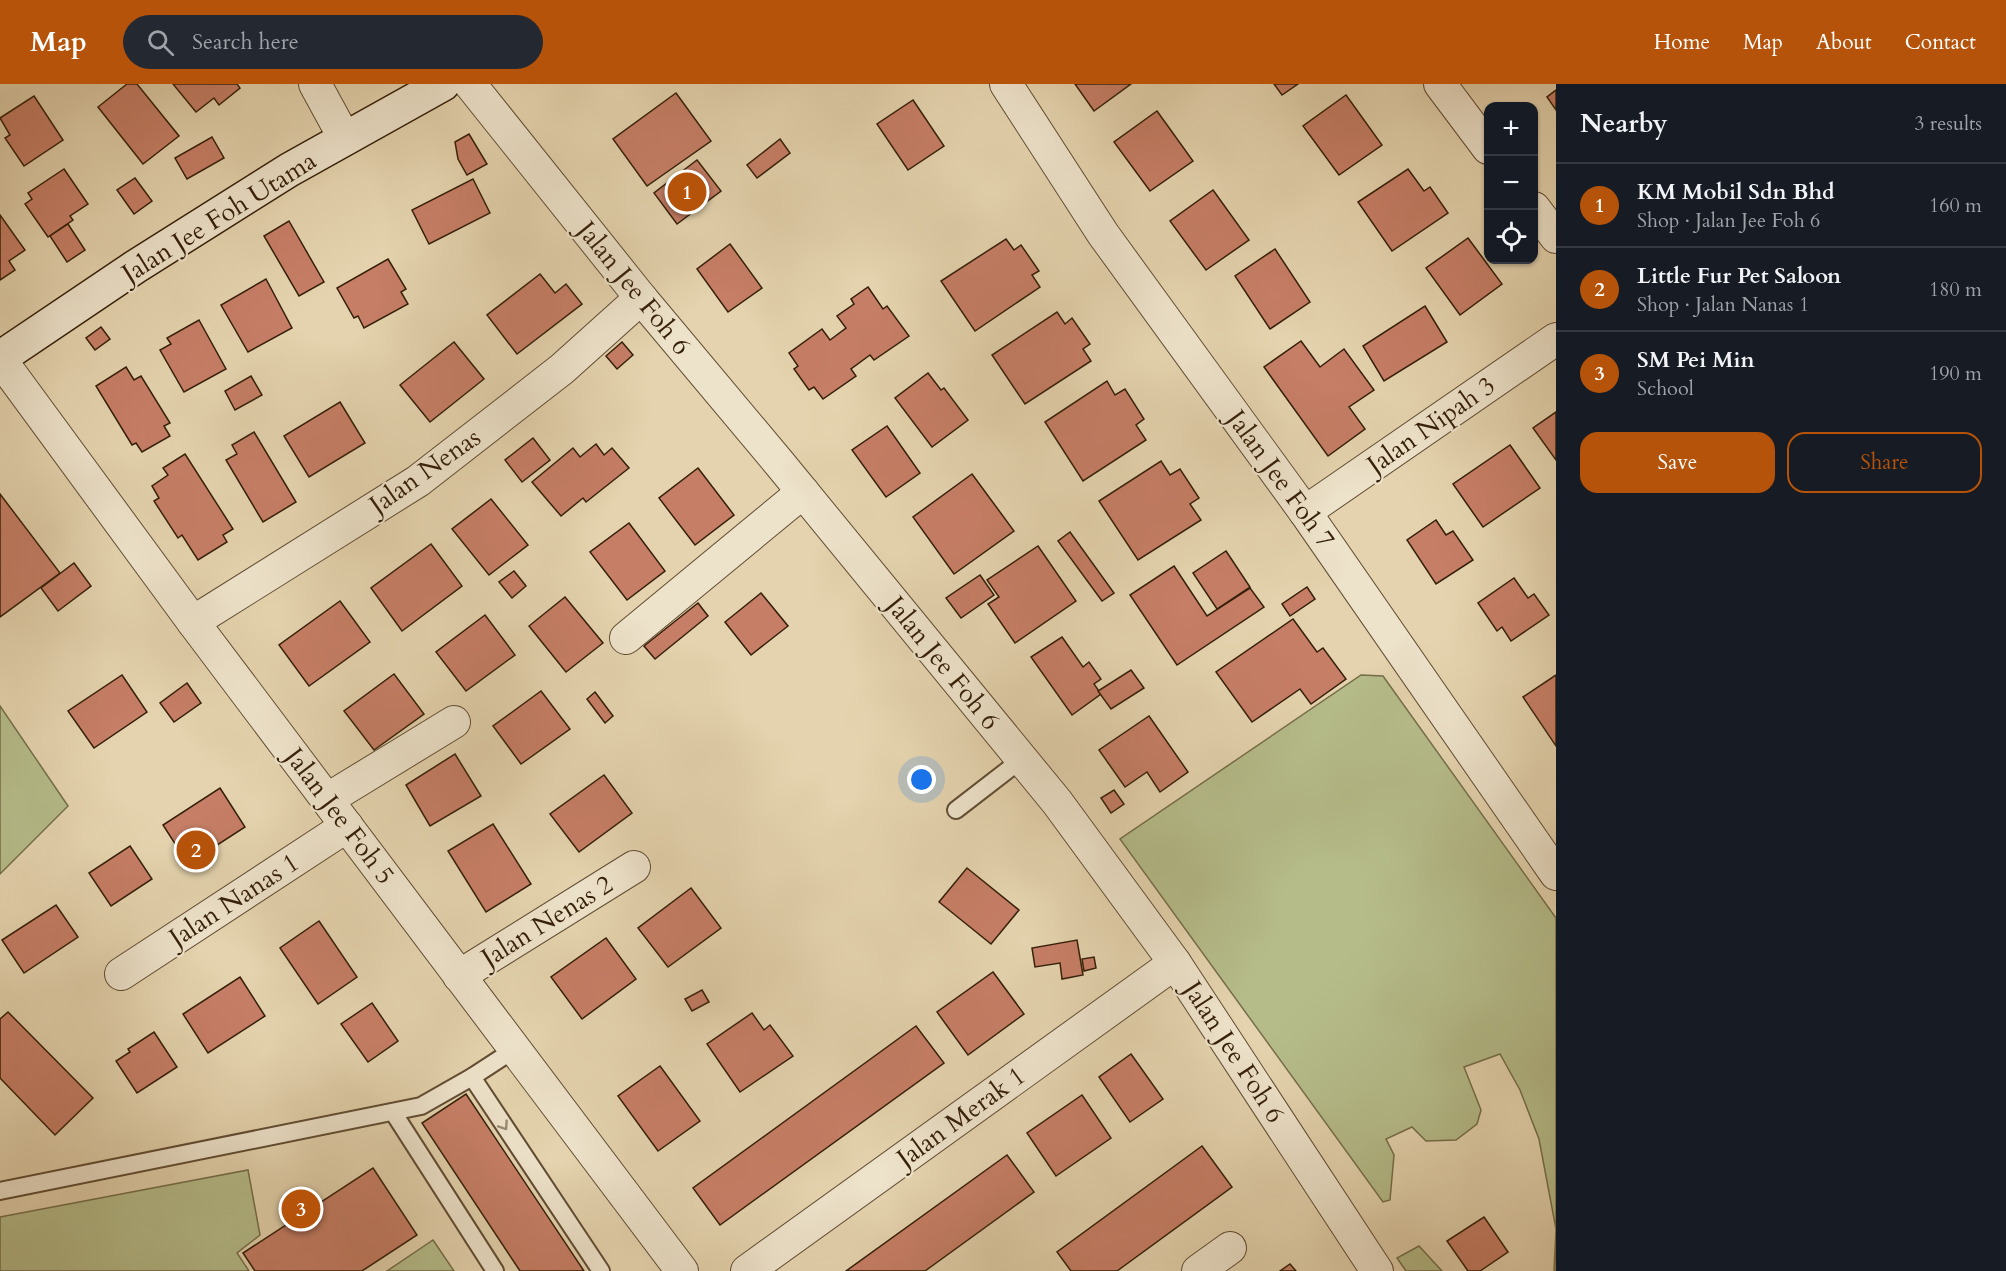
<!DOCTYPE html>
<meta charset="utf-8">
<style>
:root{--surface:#171b24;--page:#242831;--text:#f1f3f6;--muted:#9ea1a6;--line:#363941;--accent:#b45309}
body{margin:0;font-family:Cardo,serif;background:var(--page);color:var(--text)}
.controls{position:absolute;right:18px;top:18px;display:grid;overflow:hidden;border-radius:12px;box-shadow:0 2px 4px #0004}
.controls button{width:54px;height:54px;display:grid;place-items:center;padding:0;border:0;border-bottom:2px solid var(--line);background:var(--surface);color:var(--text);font:30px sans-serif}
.you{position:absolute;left:922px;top:696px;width:21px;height:21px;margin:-15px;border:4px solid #fff;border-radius:50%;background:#1a73e8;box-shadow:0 0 0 9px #1a73e833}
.badge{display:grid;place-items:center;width:39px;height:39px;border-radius:50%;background:var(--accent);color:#fff;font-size:20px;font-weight:700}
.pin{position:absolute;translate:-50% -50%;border:3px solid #fff;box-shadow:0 2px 6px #0006}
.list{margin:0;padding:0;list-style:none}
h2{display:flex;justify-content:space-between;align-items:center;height:78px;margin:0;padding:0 24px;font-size:26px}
h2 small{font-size:20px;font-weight:400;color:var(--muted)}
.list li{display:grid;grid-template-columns:39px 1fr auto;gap:18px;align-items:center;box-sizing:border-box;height:84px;padding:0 24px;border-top:2px solid var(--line)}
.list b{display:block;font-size:22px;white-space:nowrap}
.list p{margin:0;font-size:20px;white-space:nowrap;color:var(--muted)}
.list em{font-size:20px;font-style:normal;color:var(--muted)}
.actions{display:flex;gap:12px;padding:18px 24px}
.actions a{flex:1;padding:14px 0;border:2px solid var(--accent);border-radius:18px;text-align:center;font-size:21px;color:var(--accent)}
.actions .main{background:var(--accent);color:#fff}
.icon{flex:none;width:33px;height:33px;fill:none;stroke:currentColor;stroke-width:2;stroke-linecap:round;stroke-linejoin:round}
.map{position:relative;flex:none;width:1556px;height:1187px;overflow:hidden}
header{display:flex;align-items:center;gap:36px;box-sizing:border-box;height:84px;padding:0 30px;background:var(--accent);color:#fff}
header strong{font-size:28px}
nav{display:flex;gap:33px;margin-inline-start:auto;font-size:21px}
.search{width:420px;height:54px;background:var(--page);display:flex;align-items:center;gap:15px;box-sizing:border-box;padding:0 21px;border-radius:33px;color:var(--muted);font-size:22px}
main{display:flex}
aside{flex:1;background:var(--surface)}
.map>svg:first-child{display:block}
.green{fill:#b5bc8a;stroke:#756e49;stroke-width:1.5}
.building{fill:#c67e66;stroke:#351f08;stroke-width:1.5}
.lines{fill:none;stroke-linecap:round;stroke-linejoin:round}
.lane-casing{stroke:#614c32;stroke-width:20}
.street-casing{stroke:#614c32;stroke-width:34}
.secondary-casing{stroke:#351f08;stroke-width:36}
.lane{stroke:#ede2ca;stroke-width:16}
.street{stroke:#ede2ca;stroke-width:32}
.secondary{stroke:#ede2ca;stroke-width:33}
.oneway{stroke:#9a8a73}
.labels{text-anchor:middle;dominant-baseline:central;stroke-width:4.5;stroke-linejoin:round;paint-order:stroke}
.street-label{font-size:26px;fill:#351f08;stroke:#ede2ca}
</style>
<header>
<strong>Map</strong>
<div class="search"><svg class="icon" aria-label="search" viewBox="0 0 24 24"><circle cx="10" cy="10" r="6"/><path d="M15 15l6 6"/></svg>Search here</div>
<nav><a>Home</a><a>Map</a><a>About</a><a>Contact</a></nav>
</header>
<main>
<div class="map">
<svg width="1556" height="1187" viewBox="0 0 1556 1187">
<rect width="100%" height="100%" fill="#e4d3ae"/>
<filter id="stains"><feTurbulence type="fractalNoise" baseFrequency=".00333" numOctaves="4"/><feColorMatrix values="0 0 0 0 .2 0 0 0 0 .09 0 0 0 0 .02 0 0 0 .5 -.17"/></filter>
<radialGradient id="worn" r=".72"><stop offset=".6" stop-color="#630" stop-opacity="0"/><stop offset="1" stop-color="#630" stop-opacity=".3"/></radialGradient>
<g class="green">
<polygon points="1361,591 1383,592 1556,834 1556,1187 1554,1187 1556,1145 1539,1055 1520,1006 1500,970 1464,983 1481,1026 1477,1040 1456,1056 1426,1057 1412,1043 1386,1055 1394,1071 1390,1116 1383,1118 1120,755"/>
<polygon points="0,622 68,722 0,790"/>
<polygon points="248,1086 260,1151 237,1169 249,1187 0,1187 0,1133"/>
<polygon points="433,1156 454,1187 387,1187"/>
<polygon points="1419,1162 1442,1187 1406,1187 1397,1174"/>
</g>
<g class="building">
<polygon points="127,0 137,0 179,52 143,80 98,23"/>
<polygon points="173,0 237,0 240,4 219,21 214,14 196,28"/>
<polygon points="1075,0 1131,0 1094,27"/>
<polygon points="1274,0 1298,0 1282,11"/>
<polygon points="1556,6 1556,26 1547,13"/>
<polygon points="676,9 711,57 647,102 613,55"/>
<polygon points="1346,11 1382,61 1339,91 1303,42"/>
<polygon points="34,12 63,56 24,82 5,54 10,51 0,34"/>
<polygon points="913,16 944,62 908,86 877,40"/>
<polygon points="1157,27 1193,77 1150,107 1114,58"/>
<polygon points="469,50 487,80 467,91 458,75 455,58"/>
<polygon points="212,53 224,74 187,95 175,74"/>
<polygon points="780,55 790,69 757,94 747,81"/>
<polygon points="697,76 721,107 677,140 654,109"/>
<polygon points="64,85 88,120 70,132 73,136 48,153 25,120 32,115 28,109"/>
<polygon points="1408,85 1424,107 1430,103 1448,129 1392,167 1358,118"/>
<polygon points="135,94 152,117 134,130 117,106"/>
<polygon points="473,95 490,129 429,160 412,126"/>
<polygon points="1213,106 1249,156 1206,186 1170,137"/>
<polygon points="0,131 25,166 9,177 15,186 0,196"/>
<polygon points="289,137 324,198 299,212 264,152"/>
<polygon points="68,140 85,166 67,178 50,152"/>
<polygon points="1468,154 1502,200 1460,231 1426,184"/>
<polygon points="1006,155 1014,166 1021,161 1039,187 1032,191 1040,203 975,247 941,197"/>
<polygon points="730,160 762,204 728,228 697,185"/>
<polygon points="1275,165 1310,218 1270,245 1235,192"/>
<polygon points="388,175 406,205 401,208 408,220 364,244 358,232 354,234 337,204"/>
<polygon points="540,190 555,209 566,200 582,220 517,270 487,231"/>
<polygon points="266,195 292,244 248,268 221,221"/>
<polygon points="868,203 883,225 887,222 909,252 874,276 870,271 851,285 856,292 823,315 814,303 809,306 794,285 798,282 789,269 822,245 830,256 846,244 837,232 854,220 851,215"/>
<polygon points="1425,222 1447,258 1384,297 1363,262"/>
<polygon points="1057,228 1065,240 1072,234 1090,260 1083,265 1091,277 1025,320 992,271"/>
<polygon points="199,236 226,285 184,308 160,266 171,260 167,254"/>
<polygon points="101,243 110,255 95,266 86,254"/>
<polygon points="1301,257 1320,283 1344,265 1374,306 1349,323 1365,345 1328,372 1264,283"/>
<polygon points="454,258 484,295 430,338 400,301"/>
<polygon points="622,258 633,271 617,285 606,272"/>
<polygon points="126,283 134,296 141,292 170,339 164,342 170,352 142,368 136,359 132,361 96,302"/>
<polygon points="928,289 941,306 944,304 968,336 932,363 895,314"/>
<polygon points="251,292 262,311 235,326 225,307"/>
<polygon points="1107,297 1115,311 1125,305 1144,335 1136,341 1146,356 1083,397 1045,338"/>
<polygon points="340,318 365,359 309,393 284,352"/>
<polygon points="1556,328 1556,376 1533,344"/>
<polygon points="887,342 920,389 886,413 852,366"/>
<polygon points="254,348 296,418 263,438 226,376 237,370 232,361"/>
<polygon points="533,354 550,376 522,398 505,376"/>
<polygon points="596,360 604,371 612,364 629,384 586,418 583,414 561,432 532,398 573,364 580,373"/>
<polygon points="1510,361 1540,404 1483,443 1453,400"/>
<polygon points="185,370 233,445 223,451 227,458 198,476 182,451 178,454 154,417 159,414 152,402 168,391 163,384"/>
<polygon points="1161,377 1170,391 1180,385 1199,414 1190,420 1201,436 1138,476 1099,417"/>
<polygon points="698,384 734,431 695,461 659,414"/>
<polygon points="972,390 1014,447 954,490 913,433"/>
<polygon points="0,410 60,489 0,533"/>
<polygon points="491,415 528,461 489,491 452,445"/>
<polygon points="1436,436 1446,451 1453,447 1473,476 1436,500 1407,456"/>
<polygon points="629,439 665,487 627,516 590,468"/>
<polygon points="1070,448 1114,509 1102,517 1058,457"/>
<polygon points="431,460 462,502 402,547 371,504"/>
<polygon points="1038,462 1076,517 1015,559 988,520 999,513 987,496"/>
<polygon points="1226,467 1250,503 1217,525 1193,489"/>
<polygon points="74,479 91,502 58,527 41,504"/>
<polygon points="1174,482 1207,532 1250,504 1264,523 1177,581 1130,511"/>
<polygon points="514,487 526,502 512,514 499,498"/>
<polygon points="980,491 994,511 961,534 946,514"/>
<polygon points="1514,494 1528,514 1534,510 1549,531 1511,557 1502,543 1497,547 1478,519"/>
<polygon points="1307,503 1315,515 1290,532 1282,520"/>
<polygon points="761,509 788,542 751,571 725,538"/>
<polygon points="565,513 603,559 566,588 529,542"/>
<polygon points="340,517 370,558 309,602 279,561"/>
<polygon points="698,519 708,532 655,575 644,562"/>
<polygon points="485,531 515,571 466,607 436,568"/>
<polygon points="1293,535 1317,568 1323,564 1346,595 1311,620 1300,605 1252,638 1216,588"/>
<polygon points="1062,553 1083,583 1089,578 1101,595 1094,600 1101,610 1072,631 1031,573"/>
<polygon points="1131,586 1144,604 1111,625 1098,607"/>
<polygon points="394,590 424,630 374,666 344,627"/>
<polygon points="122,591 147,628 94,664 68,627"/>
<polygon points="1556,591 1556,662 1523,613"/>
<polygon points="187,599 201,619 174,638 160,619"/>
<polygon points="541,607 570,645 521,680 493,642"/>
<polygon points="595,608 613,632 605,639 587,615"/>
<polygon points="1149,632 1188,688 1160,708 1147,688 1125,703 1099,666"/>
<polygon points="455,670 481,712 430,742 406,701"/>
<polygon points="604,691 632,729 579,768 550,730"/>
<polygon points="220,704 245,743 188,780 163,741"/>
<polygon points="1114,706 1124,720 1111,729 1101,714"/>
<polygon points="493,740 531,800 486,828 448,767"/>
<polygon points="130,762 152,795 111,822 89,789"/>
<polygon points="967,784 1019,826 991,860 939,818"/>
<polygon points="691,804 721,844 668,883 638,844"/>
<polygon points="56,821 78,853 24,889 2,856"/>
<polygon points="319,837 357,893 318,920 280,864"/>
<polygon points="606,854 636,895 582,935 551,893"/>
<polygon points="1077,856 1083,891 1062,895 1060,879 1035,883 1032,864"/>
<polygon points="1094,873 1096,884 1084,887 1082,875"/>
<polygon points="993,888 1024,930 968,971 937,928"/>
<polygon points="240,893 265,932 208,969 183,930"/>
<polygon points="702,906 709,918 692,927 685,915"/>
<polygon points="372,919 398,957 368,978 341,940"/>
<polygon points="8,928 93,1014 55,1051 0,994 0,935"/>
<polygon points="752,929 764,946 770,941 793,972 740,1008 707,960"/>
<polygon points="916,942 944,979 720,1141 693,1104"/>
<polygon points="154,948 177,983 137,1009 116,977 130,968 128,965"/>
<polygon points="1131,970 1163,1015 1130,1038 1099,993"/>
<polygon points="660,982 700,1037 658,1067 618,1012"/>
<polygon points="466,1010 584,1187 520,1187 422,1039"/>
<polygon points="1082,1011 1111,1054 1056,1092 1027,1049"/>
<polygon points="1202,1062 1232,1103 1117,1187 1071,1187 1057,1168"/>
<polygon points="1007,1071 1034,1108 925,1187 846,1187"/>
<polygon points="373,1084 417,1151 362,1187 255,1187 243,1169"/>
<polygon points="1484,1133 1508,1168 1480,1187 1468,1187 1447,1157"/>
<polygon points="1290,1180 1296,1187 1280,1187"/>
</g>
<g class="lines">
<defs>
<g id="lane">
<polyline points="956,726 1022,675"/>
<polyline points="472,993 601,1187"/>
<polyline points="393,1028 495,1187"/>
<polyline points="0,1107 421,1022 472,993 515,965"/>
</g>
<g id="street">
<polyline points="315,0 345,55"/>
<polyline points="470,0 641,214 780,380 1057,718 1175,879 1377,1187"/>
<polyline points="1006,0 1103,150 1305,428 1556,790"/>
<polyline points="1440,0 1488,64"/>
<polyline points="1534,124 1556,153"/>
<polyline points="0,275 193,538 682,1187"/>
<polyline points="1305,428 1556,255"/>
<polyline points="193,538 418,397 562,285 641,214"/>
<polyline points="626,554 803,408"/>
<polyline points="328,715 454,638"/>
<polyline points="121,890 347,742"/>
<polyline points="459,892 634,783"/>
<polyline points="747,1187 1175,879"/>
<polyline points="1198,1187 1230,1164"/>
</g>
<polyline id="secondary" points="0,274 135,183 289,86 443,0"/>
</defs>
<use href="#lane" class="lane-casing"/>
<use href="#street" class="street-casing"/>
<use href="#secondary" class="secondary-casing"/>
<use href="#lane" class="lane"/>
<use href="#street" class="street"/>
<use href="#secondary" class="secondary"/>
</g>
<defs><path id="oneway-chevron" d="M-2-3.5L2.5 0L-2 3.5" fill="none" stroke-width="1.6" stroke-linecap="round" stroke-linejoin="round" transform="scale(1.5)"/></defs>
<use class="oneway" href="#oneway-chevron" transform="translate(504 1042) rotate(56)"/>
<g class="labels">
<g class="street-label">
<text transform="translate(219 133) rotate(-32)">Jalan Jee Foh Utama</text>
<text transform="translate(634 204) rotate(51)">Jalan Jee Foh 6</text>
<text transform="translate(1431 341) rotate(-35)">Jalan Nipah 3</text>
<text transform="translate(425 387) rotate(-35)">Jalan Nenas</text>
<text transform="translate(1281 395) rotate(54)">Jalan Jee Foh 7</text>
<text transform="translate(943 579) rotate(51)">Jalan Jee Foh 6</text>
<text transform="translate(340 732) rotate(53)">Jalan Jee Foh 5</text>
<text transform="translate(234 816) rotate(-33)">Jalan Nanas 1</text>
<text transform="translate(547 837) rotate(-32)">Jalan Nenas 2</text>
<text transform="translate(1234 968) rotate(57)">Jalan Jee Foh 6</text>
<text transform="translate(961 1033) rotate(-36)">Jalan Merak 1</text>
</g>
</g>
<rect width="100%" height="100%" filter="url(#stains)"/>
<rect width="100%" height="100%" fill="url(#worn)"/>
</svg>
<div class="controls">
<button>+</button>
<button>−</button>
<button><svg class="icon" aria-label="locate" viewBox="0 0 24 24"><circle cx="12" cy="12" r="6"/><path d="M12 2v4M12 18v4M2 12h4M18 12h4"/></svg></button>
</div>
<div class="you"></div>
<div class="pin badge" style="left:687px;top:108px">1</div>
<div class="pin badge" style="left:196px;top:766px">2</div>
<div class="pin badge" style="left:301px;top:1125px">3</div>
</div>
<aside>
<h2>Nearby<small>3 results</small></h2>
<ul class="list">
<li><span class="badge">1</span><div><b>KM Mobil Sdn Bhd</b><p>Shop · Jalan Jee Foh 6</p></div><em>160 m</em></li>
<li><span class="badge">2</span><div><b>Little Fur Pet Saloon</b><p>Shop · Jalan Nanas 1</p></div><em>180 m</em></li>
<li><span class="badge">3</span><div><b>SM Pei Min</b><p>School</p></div><em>190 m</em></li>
</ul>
<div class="actions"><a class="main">Save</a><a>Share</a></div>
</aside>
</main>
